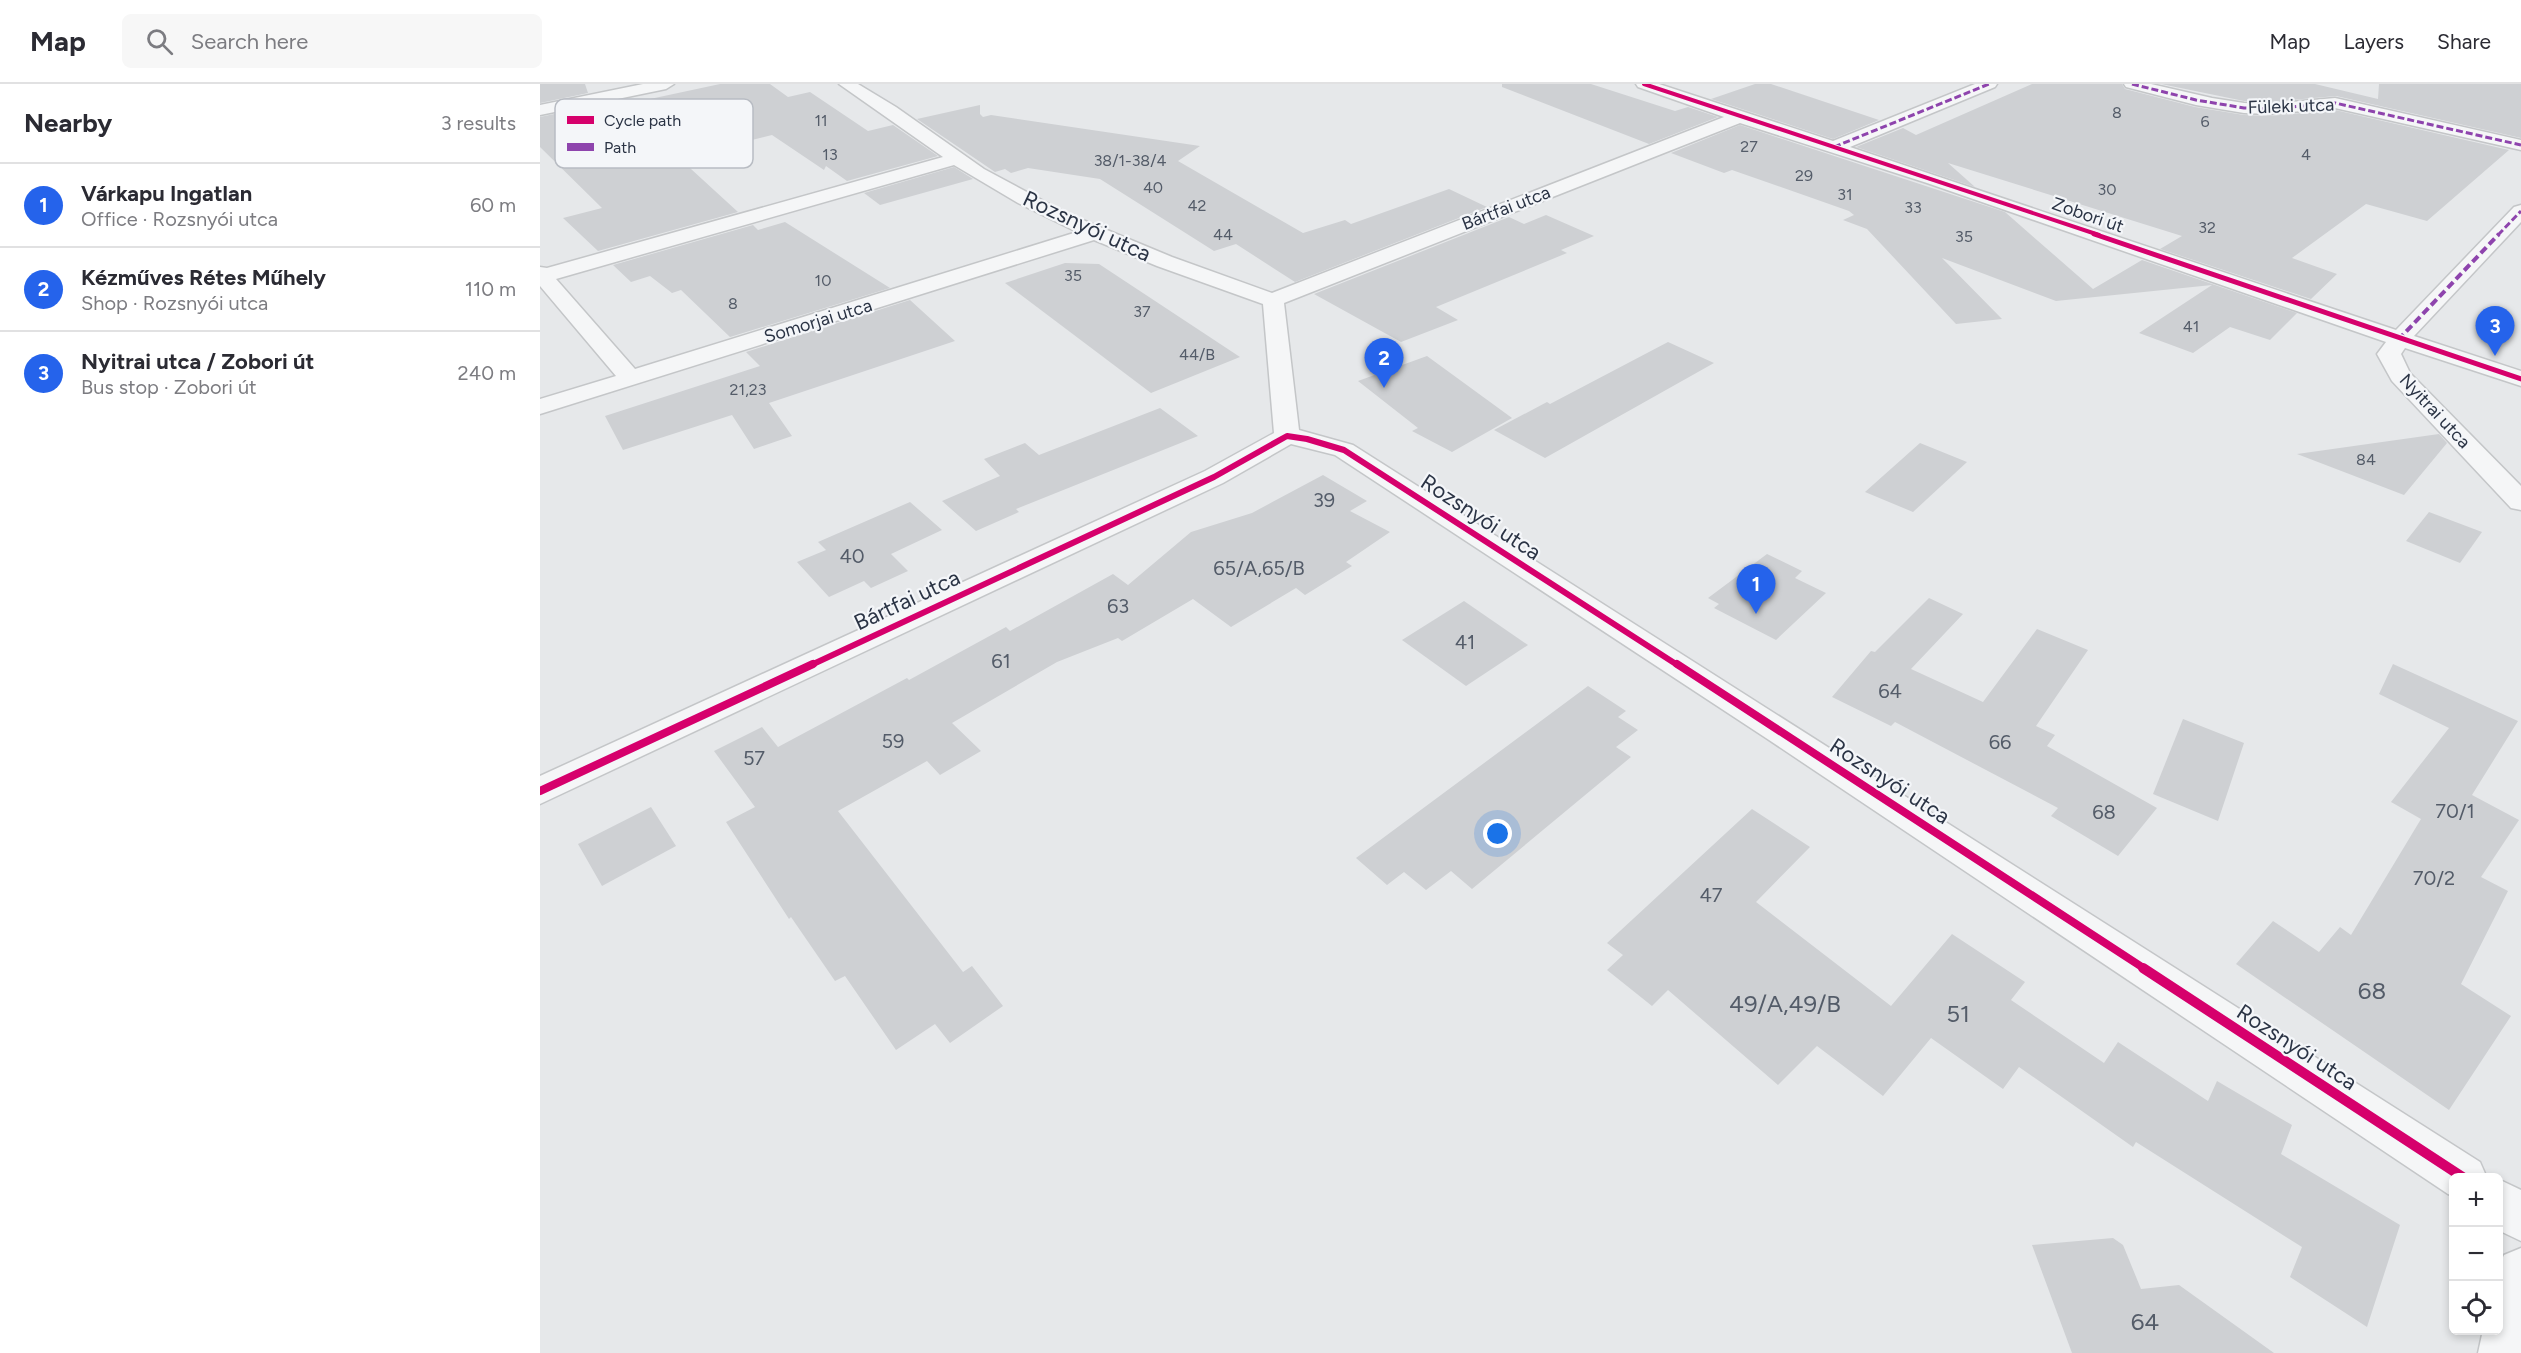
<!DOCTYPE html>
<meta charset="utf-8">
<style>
:root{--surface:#fff;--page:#f7f7f7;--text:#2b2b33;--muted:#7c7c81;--line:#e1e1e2;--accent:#2563eb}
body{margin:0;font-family:Figtree,sans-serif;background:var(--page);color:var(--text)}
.controls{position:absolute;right:18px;bottom:18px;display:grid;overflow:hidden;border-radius:9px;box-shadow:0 3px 9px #0003}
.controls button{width:54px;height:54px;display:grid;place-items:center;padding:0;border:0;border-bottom:2px solid var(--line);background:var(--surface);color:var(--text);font:30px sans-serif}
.you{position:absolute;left:958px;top:750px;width:21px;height:21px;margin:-15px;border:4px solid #fff;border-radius:50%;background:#1a73e8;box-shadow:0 0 0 9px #1a73e833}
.badge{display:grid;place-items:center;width:39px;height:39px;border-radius:50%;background:var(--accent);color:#fff;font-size:20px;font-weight:700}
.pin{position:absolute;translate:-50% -50px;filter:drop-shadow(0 2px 3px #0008)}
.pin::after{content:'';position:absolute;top:32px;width:21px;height:18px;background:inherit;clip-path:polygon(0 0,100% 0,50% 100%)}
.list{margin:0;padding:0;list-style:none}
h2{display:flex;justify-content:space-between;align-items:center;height:78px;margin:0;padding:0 24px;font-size:26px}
h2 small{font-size:20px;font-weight:400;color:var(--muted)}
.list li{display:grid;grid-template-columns:39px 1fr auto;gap:18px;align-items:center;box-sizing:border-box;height:84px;padding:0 24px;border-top:2px solid var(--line)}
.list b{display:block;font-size:22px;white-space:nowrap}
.list p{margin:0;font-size:20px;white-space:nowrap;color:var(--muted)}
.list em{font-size:20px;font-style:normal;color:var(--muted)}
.icon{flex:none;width:33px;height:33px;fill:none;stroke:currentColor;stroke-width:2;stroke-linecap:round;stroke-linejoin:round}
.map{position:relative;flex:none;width:1981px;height:1269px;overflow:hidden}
header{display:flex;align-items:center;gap:36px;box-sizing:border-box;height:84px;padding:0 30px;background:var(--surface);border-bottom:2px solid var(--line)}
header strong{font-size:28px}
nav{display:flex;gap:33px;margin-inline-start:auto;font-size:21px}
.search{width:420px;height:54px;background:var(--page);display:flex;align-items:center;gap:15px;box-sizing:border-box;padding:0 21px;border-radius:9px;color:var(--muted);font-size:22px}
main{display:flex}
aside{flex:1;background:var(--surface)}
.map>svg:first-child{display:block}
.building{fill:#ced0d3}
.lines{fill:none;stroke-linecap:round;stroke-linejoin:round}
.minor-casing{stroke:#c4c6c8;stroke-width:3}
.minor{fill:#f5f6f7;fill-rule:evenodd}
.quiet-far1{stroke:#8e44ad;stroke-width:3;stroke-dasharray:7 3;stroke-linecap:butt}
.quiet{stroke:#8e44ad;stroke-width:4;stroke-dasharray:8 4;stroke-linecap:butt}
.cycleway-far4-casing{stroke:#f4f6f9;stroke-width:6}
.cycleway-far3-casing{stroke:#f4f6f9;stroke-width:8}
.cycleway-far2-casing{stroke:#f4f6f9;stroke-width:9}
.cycleway-far1-casing{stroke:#f4f6f9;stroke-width:12}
.cycleway-casing{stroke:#f4f6f9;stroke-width:14}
.cycleway-far4{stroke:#d6006c;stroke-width:4}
.cycleway-far3{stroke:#d6006c;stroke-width:5}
.cycleway-far2{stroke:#d6006c;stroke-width:6}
.cycleway-far1{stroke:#d6006c;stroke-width:8}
.cycleway{stroke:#d6006c;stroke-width:10}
.labels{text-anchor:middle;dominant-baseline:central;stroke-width:4.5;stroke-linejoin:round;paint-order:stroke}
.far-number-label{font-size:16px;fill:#545c69}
.far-street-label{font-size:18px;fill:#2b3445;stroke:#f4f6f9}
.number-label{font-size:20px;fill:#545c69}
.street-label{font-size:22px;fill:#2b3445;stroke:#f4f6f9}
.near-number-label{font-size:24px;fill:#545c69}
.key{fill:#f4f6f9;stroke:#b8bcc3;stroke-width:1.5}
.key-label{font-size:16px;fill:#2b3445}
</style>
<header>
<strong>Map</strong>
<div class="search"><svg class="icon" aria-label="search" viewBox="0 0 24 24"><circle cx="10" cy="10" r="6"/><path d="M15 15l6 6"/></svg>Search here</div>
<nav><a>Map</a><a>Layers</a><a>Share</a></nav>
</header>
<main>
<aside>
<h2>Nearby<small>3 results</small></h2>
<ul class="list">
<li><span class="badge">1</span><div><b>Várkapu Ingatlan</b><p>Office · Rozsnyói utca</p></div><em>60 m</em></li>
<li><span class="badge">2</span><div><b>Kézműves Rétes Műhely</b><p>Shop · Rozsnyói utca</p></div><em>110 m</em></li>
<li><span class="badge">3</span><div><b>Nyitrai utca / Zobori út</b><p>Bus stop · Zobori út</p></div><em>240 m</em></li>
</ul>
</aside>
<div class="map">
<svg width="1981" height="1269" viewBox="0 0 1981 1269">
<rect width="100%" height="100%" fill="#e6e8ea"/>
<g class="building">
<polygon points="0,0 45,0 48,9 0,19"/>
<polygon points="180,0 230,0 248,13 270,8 328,47 353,41 398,72 307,97 286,82 284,86 232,51 139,74 198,128 58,167 23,134 62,124 0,63 0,33 53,22 54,27"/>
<polygon points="962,0 1051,0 1135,27 1148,23 1178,33 1109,60 962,3"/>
<polygon points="1215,0 1231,0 1339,36 1293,55 1171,15"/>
<polygon points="1492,0 1582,0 1585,5 1655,23 1704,31 1730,32 1795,26 1969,66 1887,137 1826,120 1752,174 1797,190 1771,215 1620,165 1642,152 1408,79 1435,103 1316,63 1363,44 1376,51"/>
<polygon points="1621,0 1775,0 1838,15 1839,0 1981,0 1981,54 1796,12 1730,18 1704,17"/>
<polygon points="440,21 440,30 443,33 451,31 660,62 638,77 763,149 805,136 811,140 909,105 947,123 755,198 696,160 674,167 560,95 488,84 471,89 465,85 455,88 377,35"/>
<polygon points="1200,41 1465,128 1553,205 1602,176 1757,229 1730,256 1690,243 1653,269 1599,249 1672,201 1516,217 1402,174 1462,235 1416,240 1327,145 1303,136 1314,131 1309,127 1192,86 1184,89 1131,69"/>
<polygon points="414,83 433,95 340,121 324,109"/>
<polygon points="1006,131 1054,152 1021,166 1027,169 896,223 918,236 861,258 774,210 969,133 984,140"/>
<polygon points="245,138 350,204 190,253 141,206 132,209 110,192 91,198 73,181 213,141 218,146"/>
<polygon points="525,179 559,180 700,273 611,309 465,199"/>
<polygon points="370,216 415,257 229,319 252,352 214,365 192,331 83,366 65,332 220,282 206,268"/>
<polygon points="1128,258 1174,279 1005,374 954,346 1007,318 1010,320"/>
<polygon points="887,272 972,334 912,368 872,347 878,344 818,297"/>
<polygon points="620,324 658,352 476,425 479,428 436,447 402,417 460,392 444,375 485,359 499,371"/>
<polygon points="1899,350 1907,359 1864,411 1757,370"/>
<polygon points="1380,359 1427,378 1373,428 1325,408"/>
<polygon points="783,391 827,417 810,427 850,448 806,478 812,482 765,511 756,504 691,543 653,515 582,557 578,554 517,578 412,639 441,667 400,691 387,677 298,727 423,888 432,882 463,922 410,959 395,940 356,966 305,892 295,897 251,833 249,835 186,738 215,723 174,667 222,643 238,663 367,594 369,596 466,543 470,547 573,490 588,501 651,448 712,429"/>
<polygon points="370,418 402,446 351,470 368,487 331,504 324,497 289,513 257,478 286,466 278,458"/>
<polygon points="1889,428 1942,448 1920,479 1866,457"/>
<polygon points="1227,470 1262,487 1255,494 1286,509 1236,556 1174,524 1179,520 1168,514"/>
<polygon points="1389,514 1423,530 1371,585 1443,618 1497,545 1548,566 1496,642 1515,651 1507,662 1617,724 1578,772 1511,732 1518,724 1355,638 1351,642 1292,613 1331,567 1335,568"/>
<polygon points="924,517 988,561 926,602 862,556"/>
<polygon points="1853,580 1978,637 1932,711 1979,736 1941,793 1968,807 1921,900 1971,932 1909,1026 1696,880 1733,837 1779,868 1800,843 1811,851 1881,735 1851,718 1909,644 1839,610"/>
<polygon points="1048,602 1086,627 1078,633 1098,646 1076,663 1091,673 932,805 911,787 886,806 864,788 847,801 816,774"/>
<polygon points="1643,635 1704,659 1678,737 1613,710"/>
<polygon points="111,723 136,762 62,802 38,760"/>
<polygon points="1212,725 1270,763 1216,818 1351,922 1412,850 1485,898 1471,916 1564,979 1578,958 1668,1017 1677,997 1752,1041 1741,1070 1860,1141 1827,1243 1750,1193 1762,1163 1596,1058 1593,1063 1479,983 1463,1005 1391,954 1343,1012 1277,962 1238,1001 1128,906 1112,922 1067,886 1083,871 1067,859"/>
<polygon points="1573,1154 1583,1161 1601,1205 1639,1201 1734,1269 1532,1269 1492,1161"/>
</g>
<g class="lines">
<defs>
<g id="minor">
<polygon points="103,0 134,0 126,5 0,31 0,21"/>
<path d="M 299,0 L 318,0 L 356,23 L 444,85 L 526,129 L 632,173 L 732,209 L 1184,33 L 1098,3 L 1096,0 L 1119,0 L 1293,57 L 1435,0 L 1457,0 L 1455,3 L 1310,63 L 1856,246 L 1974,123 L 1981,121 L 1981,138 L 1874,252 L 1981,287 L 1981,302 L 1865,264 L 1861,270 L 1870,289 L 1981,402 L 1981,426 L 1971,424 L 1852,297 L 1837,270 L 1846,258 L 1387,99 L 1200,39 L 744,219 L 759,346 L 813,361 L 1940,1078 L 1947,1094 L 1914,1094 L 1914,1112 L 1908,1110 L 1226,654 L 795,371 L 751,360 L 683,399 L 0,720 L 0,692 L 665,387 L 734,349 L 723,220 L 617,182 L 554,156 L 0,330 L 0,315 L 76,292 L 0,202 L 0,183 L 7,184 L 403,73 ZM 414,81 L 478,119 L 537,148 L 95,285 L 16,195 Z"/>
<polygon points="1584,0 1611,0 1672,14 1704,19 1730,20 1795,14 1981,56 1981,66 1795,24 1730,30 1704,29 1656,21 1586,3"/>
<polygon points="1958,1095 1981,1106 1981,1157 1958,1146"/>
<polygon points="1981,1164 1981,1269 1938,1269 1943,1246 1958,1246 1958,1184 1964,1171"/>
</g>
</defs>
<use href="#minor" class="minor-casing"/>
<use href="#minor" class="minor"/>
<g class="quiet-far1">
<polyline points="1592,0 1656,16 1704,24 1730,25 1795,19 1981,61"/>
<polyline points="1294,63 1449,0"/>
<polyline points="1958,151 1981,127"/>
</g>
<polyline class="quiet" points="1858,256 1959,150"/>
<defs>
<polyline id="cycleway-far4" points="1104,0 1559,151"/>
<polyline id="cycleway-far3" points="1554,150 1981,295"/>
<polyline id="cycleway-far2" points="269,582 674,393 747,352 767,355 804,366 1139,582"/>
<g id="cycleway-far1">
<polyline points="1137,580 1605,885"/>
<polyline points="0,707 273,580"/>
</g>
<polyline id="cycleway" points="1603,884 1924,1094"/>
</defs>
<use href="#cycleway-far4" class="cycleway-far4-casing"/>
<use href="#cycleway-far3" class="cycleway-far3-casing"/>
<use href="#cycleway-far2" class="cycleway-far2-casing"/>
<use href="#cycleway-far1" class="cycleway-far1-casing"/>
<use href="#cycleway" class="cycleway-casing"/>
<use href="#cycleway-far4" class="cycleway-far4"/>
<use href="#cycleway-far3" class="cycleway-far3"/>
<use href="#cycleway-far2" class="cycleway-far2"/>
<use href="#cycleway-far1" class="cycleway-far1"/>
<use href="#cycleway" class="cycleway"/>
</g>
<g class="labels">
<g class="far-number-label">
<text x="1577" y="28">8</text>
<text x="281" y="36">11</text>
<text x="1665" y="37">6</text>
<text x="1209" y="62">27</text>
<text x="290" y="70">13</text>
<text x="1766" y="70">4</text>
<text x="590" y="76">38/1-38/4</text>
<text x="1264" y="91">29</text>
<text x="613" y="103">40</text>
<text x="1567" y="105">30</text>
<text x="1305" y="110">31</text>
<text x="657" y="121">42</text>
<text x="1373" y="123">33</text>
<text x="1667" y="143">32</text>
<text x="683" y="150">44</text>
<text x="1424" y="152">35</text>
<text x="533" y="191">35</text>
<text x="283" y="196">10</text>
<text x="193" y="219">8</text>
<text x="602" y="227">37</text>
<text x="1651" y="242">41</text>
<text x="657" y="270">44/B</text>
<text x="208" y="305">21,23</text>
<text x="1826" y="375">84</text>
</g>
<g class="far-street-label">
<text transform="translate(1751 22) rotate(-2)">Füleki utca</text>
<text transform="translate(966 124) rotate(-21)">Bártfai utca</text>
<text transform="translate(1548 131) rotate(19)">Zobori út</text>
<text transform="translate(278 237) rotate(-17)">Somorjai utca</text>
<text transform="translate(1895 327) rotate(47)">Nyitrai utca</text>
</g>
<g class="number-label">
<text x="784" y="416">39</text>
<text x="312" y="472">40</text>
<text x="719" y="484">65/A,65/B</text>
<text x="578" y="522">63</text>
<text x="925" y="558">41</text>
<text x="461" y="577">61</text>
<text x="1350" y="607">64</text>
<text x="353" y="657">59</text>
<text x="1460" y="658">66</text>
<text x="214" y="674">57</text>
<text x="1915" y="727">70/1</text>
<text x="1564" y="728">68</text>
<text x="1894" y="794">70/2</text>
<text x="1171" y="811">47</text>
</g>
<g class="street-label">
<text transform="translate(547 142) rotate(25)">Rozsnyói utca</text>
<text transform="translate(941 433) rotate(33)">Rozsnyói utca</text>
<text transform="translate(367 516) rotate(-25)">Bártfai utca</text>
<text transform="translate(1350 697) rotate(33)">Rozsnyói utca</text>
<text transform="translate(1757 963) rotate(33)">Rozsnyói utca</text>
</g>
<g class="near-number-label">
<text x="1832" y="906">68</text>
<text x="1245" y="919">49/A,49/B</text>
<text x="1418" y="929">51</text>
<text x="1605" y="1237">64</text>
</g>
</g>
<rect x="15" y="15" width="198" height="69" rx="9" class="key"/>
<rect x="27" y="32" width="27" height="8" fill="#d6006c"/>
<rect x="27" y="59" width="27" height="8" fill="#8e44ad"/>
<g class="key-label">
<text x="64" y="42">Cycle path</text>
<text x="64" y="69">Path</text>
</g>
</svg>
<div class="controls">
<button>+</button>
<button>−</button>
<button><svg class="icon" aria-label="locate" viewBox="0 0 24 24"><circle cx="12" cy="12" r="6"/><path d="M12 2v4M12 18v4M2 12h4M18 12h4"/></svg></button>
</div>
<div class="you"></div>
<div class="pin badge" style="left:1216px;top:530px">1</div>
<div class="pin badge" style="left:844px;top:304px">2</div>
<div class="pin badge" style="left:1955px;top:272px">3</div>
</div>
</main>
